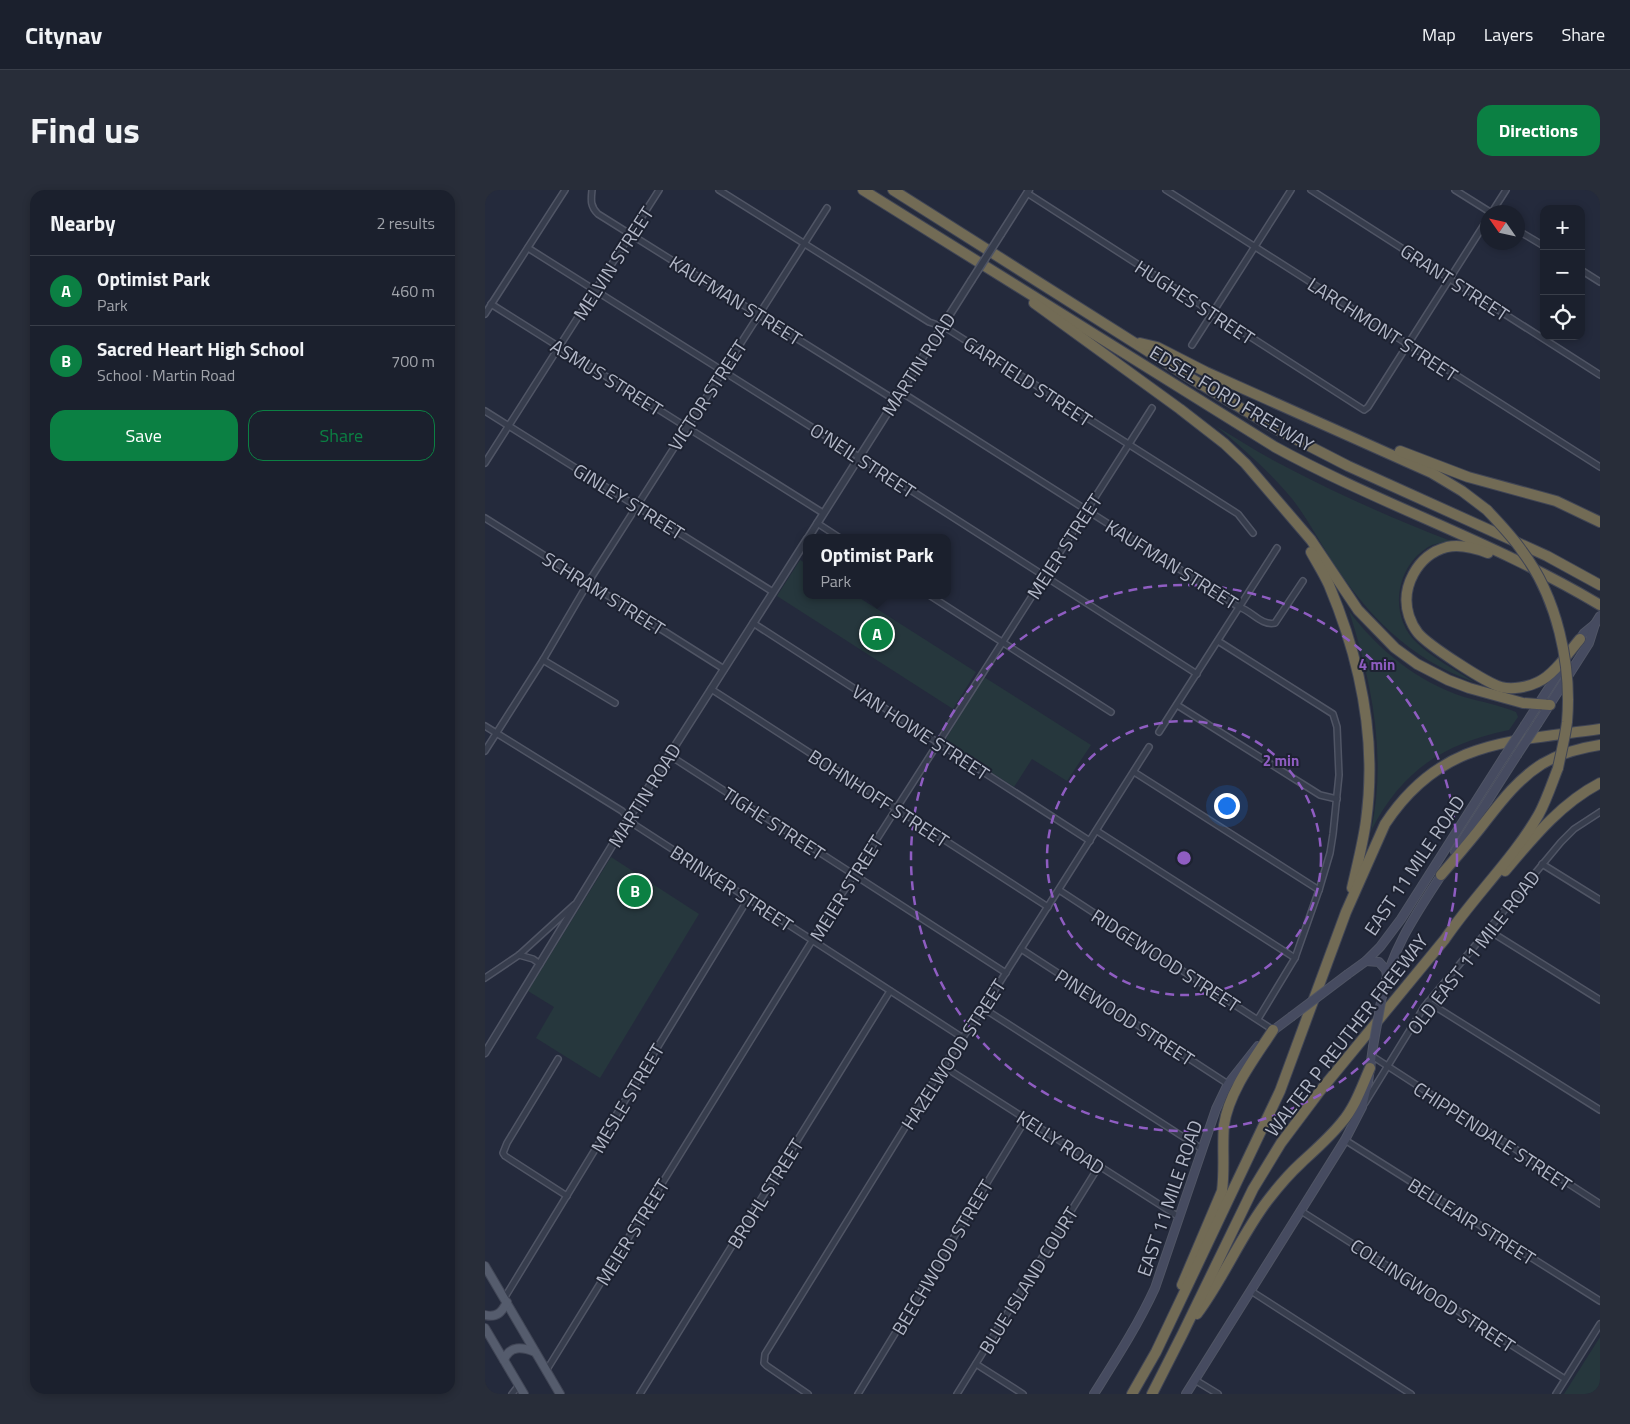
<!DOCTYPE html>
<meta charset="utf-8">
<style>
:root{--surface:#1b202d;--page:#282d39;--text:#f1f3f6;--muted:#a0a3aa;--line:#393e49;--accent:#0b8043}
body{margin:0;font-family:"Titillium Web",sans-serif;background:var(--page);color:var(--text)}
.controls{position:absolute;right:15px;top:15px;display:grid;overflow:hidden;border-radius:10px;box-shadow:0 2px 8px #0003}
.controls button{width:45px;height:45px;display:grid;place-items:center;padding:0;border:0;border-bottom:1px solid var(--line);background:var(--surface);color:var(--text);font:25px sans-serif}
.compass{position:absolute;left:995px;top:15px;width:45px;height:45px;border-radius:50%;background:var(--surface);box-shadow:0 2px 8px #0003;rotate:304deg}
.you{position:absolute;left:741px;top:615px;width:18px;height:18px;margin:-12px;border:4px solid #fff;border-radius:50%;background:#1a73e8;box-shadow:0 0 0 8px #1a73e833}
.badge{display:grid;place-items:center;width:32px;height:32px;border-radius:50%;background:var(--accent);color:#fff;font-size:16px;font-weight:700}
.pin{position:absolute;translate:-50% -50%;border:2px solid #fff;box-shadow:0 1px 5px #0006}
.popup{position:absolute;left:318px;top:344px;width:148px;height:65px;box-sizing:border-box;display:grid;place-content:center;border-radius:10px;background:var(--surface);filter:drop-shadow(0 1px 4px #0005);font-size:16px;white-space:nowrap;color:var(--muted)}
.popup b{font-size:19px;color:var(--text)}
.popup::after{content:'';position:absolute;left:50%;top:100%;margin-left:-10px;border:10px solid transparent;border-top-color:var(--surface)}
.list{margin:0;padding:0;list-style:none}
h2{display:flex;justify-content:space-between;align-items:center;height:65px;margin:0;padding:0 20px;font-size:21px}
h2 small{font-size:16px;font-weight:400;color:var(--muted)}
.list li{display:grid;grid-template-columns:32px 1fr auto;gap:15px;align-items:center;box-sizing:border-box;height:70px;padding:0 20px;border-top:1px solid var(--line)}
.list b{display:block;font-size:19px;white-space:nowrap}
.list p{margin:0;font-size:16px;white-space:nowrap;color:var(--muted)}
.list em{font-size:16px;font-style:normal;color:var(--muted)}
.actions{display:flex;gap:10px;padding:15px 20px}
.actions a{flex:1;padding:11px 0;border:1px solid var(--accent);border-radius:15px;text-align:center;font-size:18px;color:var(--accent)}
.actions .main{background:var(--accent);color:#fff}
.icon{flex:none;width:28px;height:28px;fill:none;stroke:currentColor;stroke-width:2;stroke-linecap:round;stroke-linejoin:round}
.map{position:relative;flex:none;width:1115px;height:1204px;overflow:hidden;border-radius:15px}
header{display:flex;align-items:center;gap:30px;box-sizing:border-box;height:70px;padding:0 25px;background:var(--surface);border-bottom:1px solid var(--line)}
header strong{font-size:24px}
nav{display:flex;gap:28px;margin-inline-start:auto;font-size:18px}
.intro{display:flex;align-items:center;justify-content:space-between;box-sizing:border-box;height:120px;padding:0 30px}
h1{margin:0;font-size:35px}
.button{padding:12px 22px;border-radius:15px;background:var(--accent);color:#fff;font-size:18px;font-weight:700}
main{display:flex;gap:30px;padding:0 30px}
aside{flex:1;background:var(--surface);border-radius:15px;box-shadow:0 2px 8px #0003}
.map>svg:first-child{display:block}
.green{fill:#26373d}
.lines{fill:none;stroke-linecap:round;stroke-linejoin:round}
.minor-casing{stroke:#505565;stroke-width:8}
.tertiary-casing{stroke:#505565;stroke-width:9}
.secondary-casing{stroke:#505565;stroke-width:10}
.primary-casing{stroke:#414656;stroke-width:10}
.motorway-casing{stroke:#404555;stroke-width:12}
.minor{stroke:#373d4d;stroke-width:5}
.tertiary{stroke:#373d4d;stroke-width:6}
.secondary{stroke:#464b60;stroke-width:8}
.primary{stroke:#555c6d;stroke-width:8}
.motorway{stroke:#726b55;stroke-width:10}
.tertiary-bridge-casing{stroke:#505565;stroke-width:9;stroke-linecap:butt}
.secondary-bridge-casing{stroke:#505565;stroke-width:10;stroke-linecap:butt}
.motorway-bridge-casing{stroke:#404555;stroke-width:12;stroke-linecap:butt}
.tertiary-bridge{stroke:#373d4d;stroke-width:6}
.secondary-bridge{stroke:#464b60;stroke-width:8}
.motorway-bridge{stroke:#726b55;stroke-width:10}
.ring{fill:none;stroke:#8f5dc2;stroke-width:2.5;stroke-dasharray:9 6}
.labels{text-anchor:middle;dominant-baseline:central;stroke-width:4;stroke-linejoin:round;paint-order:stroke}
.street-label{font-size:19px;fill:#b3b8c8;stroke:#1d2231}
.centre{fill:#8f5dc2;stroke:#1d2231;stroke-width:2.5}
.ring-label{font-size:15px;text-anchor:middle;font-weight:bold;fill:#8f5dc2;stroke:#1d2231;stroke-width:4;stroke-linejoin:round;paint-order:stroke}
</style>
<header>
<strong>Citynav</strong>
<nav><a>Map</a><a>Layers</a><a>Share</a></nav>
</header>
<div class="intro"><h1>Find us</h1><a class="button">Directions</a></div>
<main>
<aside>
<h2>Nearby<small>2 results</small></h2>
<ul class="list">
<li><span class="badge">A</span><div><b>Optimist Park</b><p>Park</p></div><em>460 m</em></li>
<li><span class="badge">B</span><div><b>Sacred Heart High School</b><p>School · Martin Road</p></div><em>700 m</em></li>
</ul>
<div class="actions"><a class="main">Save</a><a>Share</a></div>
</aside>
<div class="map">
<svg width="1115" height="1204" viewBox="0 0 1115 1204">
<rect width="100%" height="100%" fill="#242a3c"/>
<g class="green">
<path d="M 731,236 C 755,251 779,266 805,279 C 857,306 911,330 966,351 C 960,352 953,353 947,355 C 911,373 902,425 932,453 C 948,468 970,480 989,492 C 923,468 883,426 845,368 C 833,349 822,328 808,310 C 784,281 760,260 731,236 Z"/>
<polygon points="315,370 322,374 322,405 370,405 491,482 468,519 292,406"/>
<path d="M 864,421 C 893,460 933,492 979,507 C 997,512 1014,515 1031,522 L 1033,527 L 1024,540 C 958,554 917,580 886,641 C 902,567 887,492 864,421 Z"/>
<polygon points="499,487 606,555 582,591 547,569 529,597 459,552"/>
<polygon points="126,667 214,724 115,888 51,848 69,817 43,801"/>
<polygon points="1115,1147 1115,1204 1079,1204"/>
</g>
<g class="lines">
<defs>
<g id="minor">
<path d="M 107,0 C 106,10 105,16 113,24 L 410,210"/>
<polyline points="234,0 444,132 461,138 753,324 768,343"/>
<polyline points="681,0 1115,277"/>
<polyline points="826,0 1115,185"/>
<polyline points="970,0 1005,22"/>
<polyline points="542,3 879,220 883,217 1002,30"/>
<polyline points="1007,22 1021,0"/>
<polyline points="1032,40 1059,56"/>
<polyline points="43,58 374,267 712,484"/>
<polyline points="1096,80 1115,92"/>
<polyline points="6,114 338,323"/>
<polyline points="0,124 80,0"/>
<polyline points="707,155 806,0"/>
<path d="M 416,202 L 754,417 C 767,421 776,436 790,433 L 818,391"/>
<polyline points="0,221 288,402"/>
<polyline points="0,273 174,0"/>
<polyline points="0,328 239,479"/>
<polyline points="332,333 355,348"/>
<polyline points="444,405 626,522"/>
<polyline points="268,433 605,651"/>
<polyline points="733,451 848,524 852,537 854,585 848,644 845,663 834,700 810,768 773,829"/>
<polyline points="58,470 130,513"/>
<polyline points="226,499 563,717"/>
<polyline points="692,515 835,605 852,609"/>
<polyline points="0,536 137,621 150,635 478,848"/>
<polyline points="674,542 792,358"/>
<polyline points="0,561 58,470 106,388 342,18"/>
<polyline points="184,565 521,783"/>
<polyline points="649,582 834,700"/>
<polyline points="612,641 810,768"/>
<polyline points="1057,674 1115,710"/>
<polyline points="574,700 788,840"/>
<polyline points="1003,740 1115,810"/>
<polyline points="536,759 743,894"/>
<polyline points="34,765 48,769 55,774"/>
<polyline points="0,788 34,765 89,715"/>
<polyline points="943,812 1115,920"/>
<polyline points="498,818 717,959"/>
<polyline points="887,866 1115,1014"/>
<polyline points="73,869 22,953 18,963 20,966 82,1006"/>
<polyline points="458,876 694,1027"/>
<polyline points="880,913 939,817 1076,652 1089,639 1115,622"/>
<polyline points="860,950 1115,1111"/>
<polyline points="816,1021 1080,1189"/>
<polyline points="766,1101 926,1204"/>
<polyline points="20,1107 263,709"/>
<polyline points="491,1174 538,1204"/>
<polyline points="61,1181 330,746 667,218"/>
<polyline points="710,1190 733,1204"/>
<polyline points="27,1204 34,1195"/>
<polyline points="155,1204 405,801"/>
<polyline points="323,1204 282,1176 279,1173 280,1164 458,876 501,814 664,557"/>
<polyline points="373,1204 541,929"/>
<polyline points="472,1204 614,976"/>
<polyline points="1071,1204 1115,1134"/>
</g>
<g id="tertiary">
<polyline points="516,44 544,0"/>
<polyline points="323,348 486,91"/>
<polyline points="0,863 144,628 322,349"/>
</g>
<g id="secondary">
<polyline points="1093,452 1099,443 1110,434"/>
<polyline points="1053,533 1104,453 1110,434 1115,426"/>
<polyline points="1040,535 1080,473"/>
<polyline points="970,662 1032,565"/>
<polyline points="881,771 894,772 901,780 902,786"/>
<polyline points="863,784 881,771 895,757 916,729 1019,567"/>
<path d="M 897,806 C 906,759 933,721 959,681"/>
<polyline points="786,842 806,827"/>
<path d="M 609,1204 C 631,1169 653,1135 670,1098 L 731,919 L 743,894 L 773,856"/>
<polyline points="701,1204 860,950 877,917 883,892 888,857"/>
</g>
<g id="primary">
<polyline points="0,1076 75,1204"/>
<path d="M 0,1125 C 12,1128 17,1122 22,1112"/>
<polyline points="0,1138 39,1204"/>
<path d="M 19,1170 C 25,1155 37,1157 50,1162"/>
</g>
<g id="motorway">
<path d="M 378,0 L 790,257 C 896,315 1012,353 1115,415"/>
<polyline points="408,0 702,186 793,240 863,276 1062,366 1115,395"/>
<polyline points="549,113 695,219 740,254 760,273 826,350 873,420 910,458 932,474 963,490 984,498 1038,513 1065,515"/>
<polyline points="655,153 672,157 721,182 947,283 977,301 1002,320"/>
<polyline points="915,261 983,287 1071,311 1115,332"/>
<path d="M 826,362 C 832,373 839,384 844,395 C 875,469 892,551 881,631 C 878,653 872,676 867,698"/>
<path d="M 1003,363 C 990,358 976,354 962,357 C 932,365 915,398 924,426 C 926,432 929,438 933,443 C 943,455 1001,493 1016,497 C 1027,500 1043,497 1053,492 C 1069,485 1084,462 1095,449"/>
<path d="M 1020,681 C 1047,649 1076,613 1115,593"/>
<path d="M 956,685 C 969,670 981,656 993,641 C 1012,617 1030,591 1057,574 C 1074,564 1095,558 1115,555"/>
<path d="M 697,1095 L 737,1001 C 740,979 737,957 739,935 C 744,901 770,868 788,840"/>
<path d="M 712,1124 C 739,1088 756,1045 783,1010 C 793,997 804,984 816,973 C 830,960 845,947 857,932 C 870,917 877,896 885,878"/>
<path d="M 647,1204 L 671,1162 L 795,901 L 861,722 L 900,634 C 956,549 1024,552 1115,539"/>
<path d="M 667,1204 L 698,1143 L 768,999 L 796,953 L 835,901 L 960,749 C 989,706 1029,668 1054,624 C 1062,609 1067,593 1073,578"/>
</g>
</defs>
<use href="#minor" class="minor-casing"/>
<use href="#tertiary" class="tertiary-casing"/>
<use href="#secondary" class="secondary-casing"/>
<use href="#primary" class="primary-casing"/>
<use href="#motorway" class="motorway-casing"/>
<use href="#minor" class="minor"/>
<use href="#tertiary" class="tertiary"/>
<use href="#secondary" class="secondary"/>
<use href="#primary" class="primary"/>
<use href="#motorway" class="motorway"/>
<defs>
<polyline id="tertiary-bridge" points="486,91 516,44"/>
<g id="secondary-bridge">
<polyline points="1032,565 1053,533"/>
<polyline points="1019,567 1040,535"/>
<polyline points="806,827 863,784"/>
<polyline points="888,857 897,806"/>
</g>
<path id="motorway-bridge" d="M 1002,320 C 1014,333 1027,346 1037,361 C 1072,407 1087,475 1082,532 C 1080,548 1076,563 1073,578"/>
</defs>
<use href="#tertiary-bridge" class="tertiary-bridge-casing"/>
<use href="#secondary-bridge" class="secondary-bridge-casing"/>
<use href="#motorway-bridge" class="motorway-bridge-casing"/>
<use href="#tertiary-bridge" class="tertiary-bridge"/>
<use href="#secondary-bridge" class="secondary-bridge"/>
<use href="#motorway-bridge" class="motorway-bridge"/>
</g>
<g class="ring">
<circle cx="699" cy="668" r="137"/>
<circle cx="699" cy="668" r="273"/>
</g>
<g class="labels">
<g class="street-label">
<text transform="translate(128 73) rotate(-57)">MELVIN STREET</text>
<text transform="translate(970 92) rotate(33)">GRANT STREET</text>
<text transform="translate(251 110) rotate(32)">KAUFMAN STREET</text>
<text transform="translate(710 112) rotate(33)">HUGHES STREET</text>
<text transform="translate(898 139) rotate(33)">LARCHMONT STREET</text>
<text transform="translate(433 174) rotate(-57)">MARTIN ROAD</text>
<text transform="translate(122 187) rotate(32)">ASMUS STREET</text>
<text transform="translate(543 191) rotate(33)">GARFIELD STREET</text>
<text transform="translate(222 205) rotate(-57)">VICTOR STREET</text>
<text transform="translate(747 208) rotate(31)">EDSEL FORD FREEWAY</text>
<text transform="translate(378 270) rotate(33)">O'NEIL STREET</text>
<text transform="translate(144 311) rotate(32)">GINLEY STREET</text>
<text transform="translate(579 356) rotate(-57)">MEIER STREET</text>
<text transform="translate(687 374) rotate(32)">KAUFMAN STREET</text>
<text transform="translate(119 403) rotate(32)">SCHRAM STREET</text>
<text transform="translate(436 542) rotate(33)">VAN HOWE STREET</text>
<text transform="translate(159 605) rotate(-58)">MARTIN ROAD</text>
<text transform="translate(394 608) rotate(33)">BOHNHOFF STREET</text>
<text transform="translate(289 633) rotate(33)">TIGHE STREET</text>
<text transform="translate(929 675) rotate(-56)">EAST 11 MILE ROAD</text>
<text transform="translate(247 698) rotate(33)">BRINKER STREET</text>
<text transform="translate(361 698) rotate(-58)">MEIER STREET</text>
<text transform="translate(988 762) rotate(-52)">OLD EAST 11 MILE ROAD</text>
<text transform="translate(681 770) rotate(33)">RIDGEWOOD STREET</text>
<text transform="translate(640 827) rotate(33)">PINEWOOD STREET</text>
<text transform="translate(861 845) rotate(-52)">WALTER P REUTHER FREEWAY</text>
<text transform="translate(468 864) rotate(-57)">HAZELWOOD STREET</text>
<text transform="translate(142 908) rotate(-59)">MESLE STREET</text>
<text transform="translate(1008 946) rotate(33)">CHIPPENDALE STREET</text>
<text transform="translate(576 952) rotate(33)">KELLY ROAD</text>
<text transform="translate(280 1003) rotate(-58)">BROHL STREET</text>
<text transform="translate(684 1008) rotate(-71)">EAST 11 MILE ROAD</text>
<text transform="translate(987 1031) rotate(32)">BELLEAIR STREET</text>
<text transform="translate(147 1042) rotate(-58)">MEIER STREET</text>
<text transform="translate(457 1067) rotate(-59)">BEECHWOOD STREET</text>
<text transform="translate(543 1090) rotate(-58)">BLUE ISLAND COURT</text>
<text transform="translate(948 1105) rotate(33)">COLLINGWOOD STREET</text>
</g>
</g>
<circle cx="699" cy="668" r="8" class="centre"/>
<g class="ring-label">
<text x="892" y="480">4 min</text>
<text x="796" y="576">2 min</text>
</g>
</svg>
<div class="controls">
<button>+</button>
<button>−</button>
<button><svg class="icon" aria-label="locate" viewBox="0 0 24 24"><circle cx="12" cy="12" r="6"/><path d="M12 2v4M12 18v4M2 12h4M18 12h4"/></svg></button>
</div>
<svg class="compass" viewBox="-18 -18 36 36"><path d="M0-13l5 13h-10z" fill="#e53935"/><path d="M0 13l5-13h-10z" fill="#a0a3aa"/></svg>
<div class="you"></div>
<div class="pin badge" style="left:392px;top:444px">A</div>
<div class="popup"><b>Optimist Park</b>Park</div>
<div class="pin badge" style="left:150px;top:701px">B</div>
</div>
</main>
